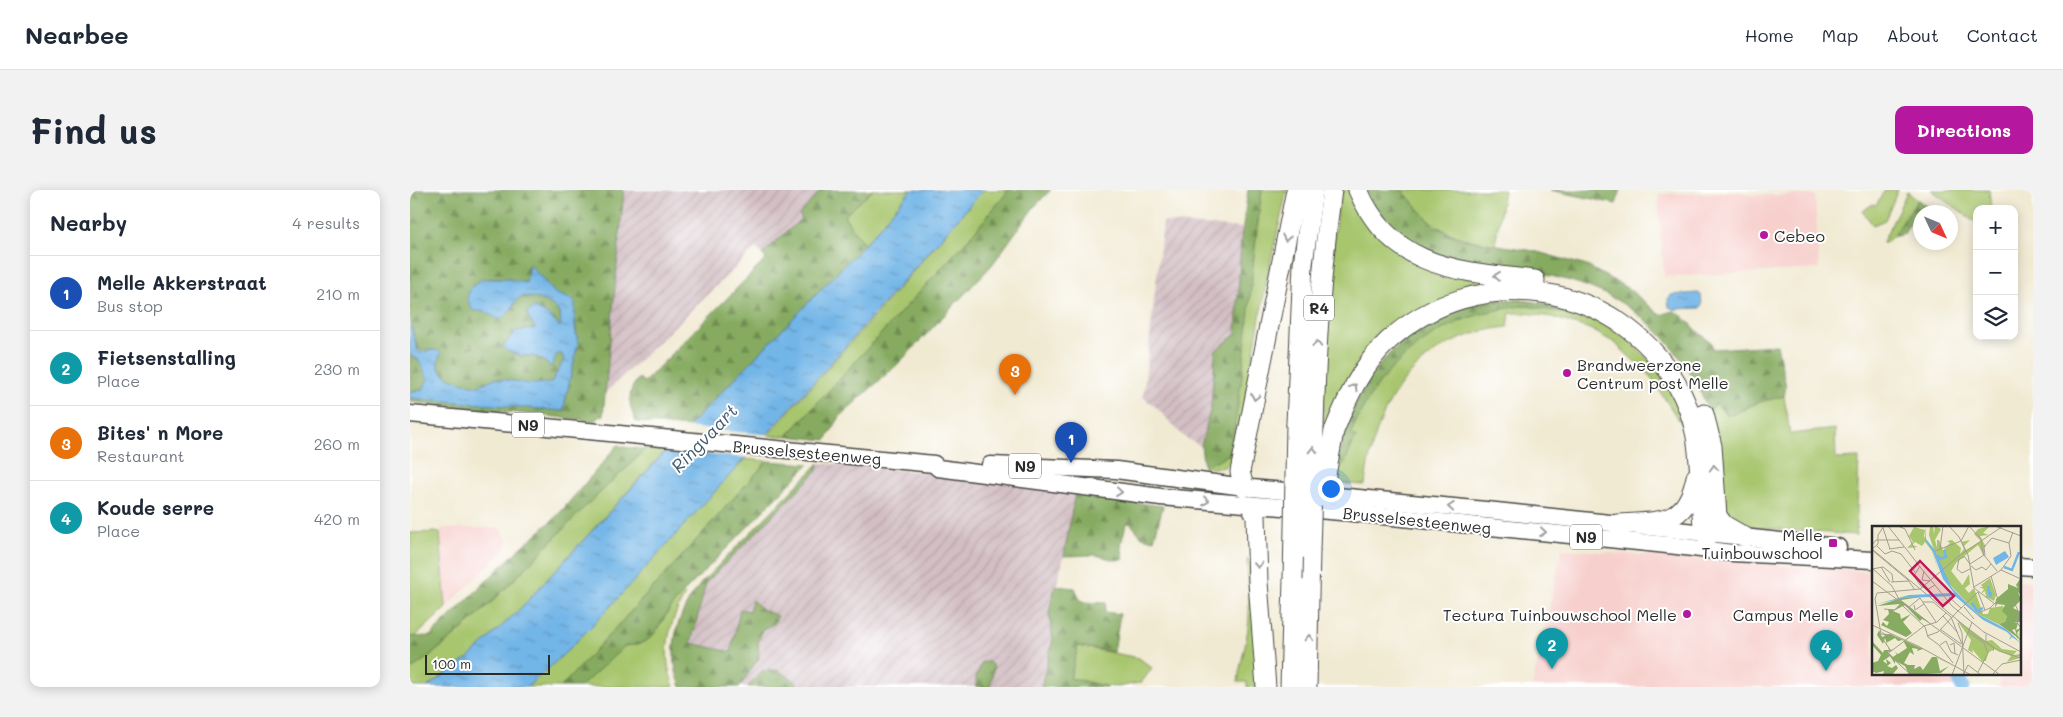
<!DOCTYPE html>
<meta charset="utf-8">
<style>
:root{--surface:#fff;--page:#f2f2f3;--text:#1f2937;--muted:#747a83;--line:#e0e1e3;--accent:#b5179e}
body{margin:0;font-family:Mali,sans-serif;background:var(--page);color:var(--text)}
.controls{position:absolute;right:15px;top:15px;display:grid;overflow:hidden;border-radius:10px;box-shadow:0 2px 12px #0003}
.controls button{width:45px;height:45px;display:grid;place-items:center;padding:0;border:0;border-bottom:1px solid var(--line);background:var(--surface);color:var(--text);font:25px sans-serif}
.compass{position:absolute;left:1503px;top:15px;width:45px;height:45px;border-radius:50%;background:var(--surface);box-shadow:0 2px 12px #0003;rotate:134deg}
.scale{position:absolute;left:15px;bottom:12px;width:125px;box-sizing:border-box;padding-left:5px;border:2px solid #2b2b2b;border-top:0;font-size:14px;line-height:18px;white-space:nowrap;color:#2b2b2b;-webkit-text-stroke:4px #fff;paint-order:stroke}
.you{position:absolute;left:920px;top:298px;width:18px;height:18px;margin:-12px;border:4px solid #fff;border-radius:50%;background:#1a73e8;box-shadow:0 0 0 8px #1a73e833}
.badge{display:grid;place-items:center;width:32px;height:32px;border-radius:50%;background:var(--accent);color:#fff;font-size:16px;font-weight:700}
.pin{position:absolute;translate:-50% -41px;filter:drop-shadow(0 1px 2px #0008)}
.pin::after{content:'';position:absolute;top:26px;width:18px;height:15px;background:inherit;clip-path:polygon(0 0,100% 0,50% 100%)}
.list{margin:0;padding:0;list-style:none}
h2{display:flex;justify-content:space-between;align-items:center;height:65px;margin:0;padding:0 20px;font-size:21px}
h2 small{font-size:16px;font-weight:400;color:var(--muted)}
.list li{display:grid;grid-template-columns:32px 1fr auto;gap:15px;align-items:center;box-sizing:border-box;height:75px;padding:0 20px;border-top:1px solid var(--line)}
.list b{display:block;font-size:19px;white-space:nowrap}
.list p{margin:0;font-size:16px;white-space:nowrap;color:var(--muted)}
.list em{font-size:16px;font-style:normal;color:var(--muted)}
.icon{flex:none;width:28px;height:28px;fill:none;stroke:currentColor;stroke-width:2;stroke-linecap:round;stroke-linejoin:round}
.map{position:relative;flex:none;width:1623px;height:497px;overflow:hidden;border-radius:10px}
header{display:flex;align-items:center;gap:30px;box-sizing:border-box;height:70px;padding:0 25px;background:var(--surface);border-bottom:1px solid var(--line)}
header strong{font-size:24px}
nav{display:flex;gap:28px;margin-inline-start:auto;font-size:18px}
.intro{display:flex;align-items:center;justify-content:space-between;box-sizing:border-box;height:120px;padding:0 30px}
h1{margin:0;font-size:35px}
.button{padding:12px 22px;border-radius:10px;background:var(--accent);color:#fff;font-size:18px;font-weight:700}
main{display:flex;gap:30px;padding:0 30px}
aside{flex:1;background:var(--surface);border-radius:10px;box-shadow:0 2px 12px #0003}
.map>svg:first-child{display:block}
.built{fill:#f7d0cd}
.industrial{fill:url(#industrial-furrows)}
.grass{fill:#a8c66e;stroke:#6a784c}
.forest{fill:url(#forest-firs);stroke:#586b46}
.water{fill:url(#water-ripples);stroke:#4e7089}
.pier{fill:#f1ead3}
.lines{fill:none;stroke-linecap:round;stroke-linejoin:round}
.river{stroke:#72b5e7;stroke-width:15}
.major-casing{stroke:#494844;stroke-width:19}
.highway-casing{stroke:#494844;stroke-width:21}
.major{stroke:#fff;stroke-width:16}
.highway{stroke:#fff;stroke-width:19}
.highway-bridge-casing{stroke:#494844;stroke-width:21;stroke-linecap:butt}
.highway-bridge{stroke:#fff;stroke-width:19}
.oneway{stroke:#a0a0a0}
.poi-dot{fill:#b5179e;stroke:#fff;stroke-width:2}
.labels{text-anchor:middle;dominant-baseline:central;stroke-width:4;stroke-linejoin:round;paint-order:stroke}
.shield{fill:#fff;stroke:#6b6b6b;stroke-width:1}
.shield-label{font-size:15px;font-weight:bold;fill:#2b2b2b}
.poi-label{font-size:16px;fill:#2b2b2b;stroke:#fff;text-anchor:end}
.street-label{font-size:16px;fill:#2b2b2b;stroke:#fff}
.water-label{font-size:18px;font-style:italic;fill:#445b6d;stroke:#fff}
.inset-river{fill:none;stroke:#72b5e7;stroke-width:2.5}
.inset-road{fill:none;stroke:#a29e90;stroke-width:1}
.view{fill:#c2185b;fill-opacity:0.15;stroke:#c2185b;stroke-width:2.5}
.inset-edge{fill:none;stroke:#2b2b2b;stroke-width:2.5}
</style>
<header>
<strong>Nearbee</strong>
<nav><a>Home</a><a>Map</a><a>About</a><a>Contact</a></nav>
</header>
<div class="intro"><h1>Find us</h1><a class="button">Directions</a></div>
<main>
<aside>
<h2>Nearby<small>4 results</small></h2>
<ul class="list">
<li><span class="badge" style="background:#1a4fb4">1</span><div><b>Melle Akkerstraat</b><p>Bus stop</p></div><em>210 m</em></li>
<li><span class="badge" style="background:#0f9aa8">2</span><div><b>Fietsenstalling</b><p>Place</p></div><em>230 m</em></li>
<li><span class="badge" style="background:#e8710a">3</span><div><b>Bites' n More</b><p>Restaurant</p></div><em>260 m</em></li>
<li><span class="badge" style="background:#0f9aa8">4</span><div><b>Koude serre</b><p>Place</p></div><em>420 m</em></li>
</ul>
</aside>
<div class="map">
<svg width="1623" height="497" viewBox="0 0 1623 497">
<defs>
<pattern id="industrial-furrows" width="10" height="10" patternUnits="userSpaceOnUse" patternTransform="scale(1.25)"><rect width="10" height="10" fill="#d2bec3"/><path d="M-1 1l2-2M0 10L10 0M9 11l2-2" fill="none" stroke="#b4a3a8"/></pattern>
<pattern id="forest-firs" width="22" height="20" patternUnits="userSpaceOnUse" patternTransform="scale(1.25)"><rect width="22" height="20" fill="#86ab61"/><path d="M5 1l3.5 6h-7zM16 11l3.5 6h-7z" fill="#6e8b50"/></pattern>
<pattern id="water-ripples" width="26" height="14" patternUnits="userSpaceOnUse" patternTransform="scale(1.25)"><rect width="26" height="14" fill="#72b5e7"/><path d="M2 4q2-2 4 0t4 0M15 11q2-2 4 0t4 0" fill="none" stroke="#5e93bb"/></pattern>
</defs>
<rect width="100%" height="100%" fill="#fff"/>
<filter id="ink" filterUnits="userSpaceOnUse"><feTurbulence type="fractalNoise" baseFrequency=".02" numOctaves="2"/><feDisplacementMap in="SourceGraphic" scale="10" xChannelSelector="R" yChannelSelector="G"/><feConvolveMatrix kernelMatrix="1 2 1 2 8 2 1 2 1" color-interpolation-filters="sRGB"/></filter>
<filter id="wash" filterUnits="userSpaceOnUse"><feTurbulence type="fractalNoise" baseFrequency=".0096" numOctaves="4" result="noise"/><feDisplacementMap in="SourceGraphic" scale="20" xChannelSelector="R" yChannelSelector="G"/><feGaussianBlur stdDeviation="1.12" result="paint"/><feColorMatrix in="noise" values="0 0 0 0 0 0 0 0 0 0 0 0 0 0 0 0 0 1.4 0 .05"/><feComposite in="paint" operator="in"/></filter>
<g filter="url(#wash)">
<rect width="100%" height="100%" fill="#f1ead3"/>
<g class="built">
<polygon points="1332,2 1341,5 1405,5 1409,79 1254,87 1248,4"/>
<polygon points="31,338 89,338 97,349 97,357 36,418"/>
<polygon points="1152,359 1463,382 1463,483 1547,483 1553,497 1122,497"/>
<polygon points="1609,391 1623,392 1623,497 1589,497 1591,489 1574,488 1567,483 1609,483"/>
</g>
<g class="industrial">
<polygon points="214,0 411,0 389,25 393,27 352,64 346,58 195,203"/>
<polygon points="753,32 833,38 826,144 806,160 801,217 791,256 774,247 746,217 733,207"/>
<polygon points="409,273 538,284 665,303 654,366 639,423 643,449 631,497 271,497 265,481 263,458 269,429 279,409 292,392"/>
</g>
<g class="grass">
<polygon points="463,0 501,0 454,55 434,26"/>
<polygon points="573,0 599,0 561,46 377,246 357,246 473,116"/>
<path d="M 852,0 L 877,0 L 857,88 L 826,262 C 816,280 814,279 794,277 L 798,273 L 806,272 L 819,264 Z"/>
<path d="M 930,0 L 941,0 L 1128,97 L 975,148 L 912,263 C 914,175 918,87 930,0 Z"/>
<path d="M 992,0 L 1094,0 L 1085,55 C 1036,46 1022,39 992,0 Z"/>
<polygon points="1475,0 1488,0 1475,30 1463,35 1452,21 1463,14 1466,15"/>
<polygon points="1521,0 1579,0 1581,19 1567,19 1567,33"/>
<polygon points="1497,2 1508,10 1484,45 1474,54 1473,52"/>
<path d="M 1116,116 L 1173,126 L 1174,123 C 1224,146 1265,188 1277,243 C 1279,251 1283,261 1283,269 C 1283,281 1280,293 1278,304 L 1261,317 L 1270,310 L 1279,281 L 1280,265 L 1277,243 L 1240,186 L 1205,153 L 1180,139 L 1142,127 L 1116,123 L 1100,123 L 1098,137 C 1009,146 964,211 955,295 L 924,293 C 926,273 933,261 941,243 C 947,229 953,215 962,202 C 986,165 1034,130 1078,121 C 1090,118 1103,117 1116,116 Z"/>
<polygon points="1374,206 1380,244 1425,239 1426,269 1449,268 1446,345 1328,336 1316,324 1299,221 1306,213 1315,223 1321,225 1349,212"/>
<path d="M 236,259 L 255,261 L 108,421 L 58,468 L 17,497 L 0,497 L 0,480 C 69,433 122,369 181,311 C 199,294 218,277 236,259 Z"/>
<polygon points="335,269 357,271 263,376 151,497 117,497 155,462"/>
<polygon points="30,342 36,418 6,446 0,447 0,343"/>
<path d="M 837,369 L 842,369 L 848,497 L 837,497 L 837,492 L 828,492 C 829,477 834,464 836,450 C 842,424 838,395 837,369 Z"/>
<path d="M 273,403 L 275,405 C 258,435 251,464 264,497 L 170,497 L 215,455 C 241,455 244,444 256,425 C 260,417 267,410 273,403 Z"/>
<path d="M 668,456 L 729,468 L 742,478 L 731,493 C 723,493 716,496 708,497 C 692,497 675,491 660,488 Z"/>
</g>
<g class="forest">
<path d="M 0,0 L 214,0 L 193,226 L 189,226 L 186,231 L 0,212 L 0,208 L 153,221 L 168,153 L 163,110 L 145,103 L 118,75 L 116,93 L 100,89 L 71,89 L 74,121 L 101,121 L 106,111 L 112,106 C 130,108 155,114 150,137 L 137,124 L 123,117 L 117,124 L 125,139 L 106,141 L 93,157 L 113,167 C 124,163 132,171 141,177 L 147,163 L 152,164 L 154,170 L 141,193 C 118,202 90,179 70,196 C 58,195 36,190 30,179 C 27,173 26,166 25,160 L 8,160 L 0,131 Z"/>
<path d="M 411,0 L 463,0 L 434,26 L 454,55 L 278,237 L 226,232 C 219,216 216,202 229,188 L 234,192 L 356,69 L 352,64 L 392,28 L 389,25 Z"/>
<polygon points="599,0 641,0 624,17 582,75 490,172 431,225 416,250 377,246 561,46"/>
<path d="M 838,0 L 852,0 C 839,88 838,177 819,264 L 806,272 L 798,273 L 794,277 L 791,256 L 801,217 L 805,166 L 806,160 L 826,144 L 831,50 Z"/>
<path d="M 955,0 L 992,0 L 1024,36 L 1052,49 L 1124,61 L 1177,76 L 1219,99 L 1250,125 L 1264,121 C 1279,128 1285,142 1301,152 L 1303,159 L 1367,155 L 1376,197 L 1374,206 L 1349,212 L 1321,225 L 1315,223 L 1306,213 L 1299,221 C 1266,143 1215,99 1130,84 C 1104,79 1077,80 1051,74 C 1041,72 997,52 988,46 C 979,40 962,10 955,0 Z"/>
<polygon points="1140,0 1211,0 1206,14"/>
<polygon points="1508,10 1525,22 1510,22 1510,33 1504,31 1499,34 1494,44 1487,46 1484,45"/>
<path d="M 1105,109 L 1157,117 L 1174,123 L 1173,126 C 1155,122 1136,117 1117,116 C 1110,115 1101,118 1094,119 C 1025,129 966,179 941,243 L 946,247 L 934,274 L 926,276 C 939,210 970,153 1035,126 C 1043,122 1051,118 1059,116 C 1074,112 1090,111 1105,109 Z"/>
<polygon points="0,165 8,169 18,189 14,199 8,202 0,201"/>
<path d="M 208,255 L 213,257 L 236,259 C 218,277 199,294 181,311 C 122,369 69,433 0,480 L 0,447 L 20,446 L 105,363 L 148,325 Z"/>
<path d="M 357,271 L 399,274 L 273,403 C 267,410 260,417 256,425 C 244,445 241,454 215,456 L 170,497 L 151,497 L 263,376 Z"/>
<path d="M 409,273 L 406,282 L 296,393 L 281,453 L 321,462 L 330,419 L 339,421 L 342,410 L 353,420 L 368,426 L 364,434 L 353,439 L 348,452 L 349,468 L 329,497 L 271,497 C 256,456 266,426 292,392 Z"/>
<polygon points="665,303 680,305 687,308 753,316 744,350 732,347 720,333 716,334 711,355 714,369 705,370 686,365 654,366"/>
<polygon points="645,396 665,398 671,412 696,413 695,422 710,424 704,462 668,456 660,488 698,497 631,497 643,449 639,423"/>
<polygon points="572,472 579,472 584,477 580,497 566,497 566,487"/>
<polygon points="367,480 385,491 389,497 338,497 352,481"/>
</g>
<g class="water">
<path d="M 501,0 L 573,0 C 476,111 378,222 278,331 C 227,386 175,449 117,497 L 17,497 L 58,468 L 108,421 L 278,237 L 454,55 Z"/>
<path d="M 119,74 L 145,103 L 163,110 L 165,113 L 165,137 L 168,153 L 153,221 L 0,208 L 0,201 L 13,200 L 18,189 L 8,169 L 0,165 L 0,131 L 7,159 L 10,162 L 25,160 L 31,162 C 30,165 28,170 28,174 C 28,188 57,194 68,196 L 85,188 L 120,194 L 141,193 L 154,170 L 152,164 L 147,164 L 141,177 C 136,173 133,169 127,167 C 115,164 103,168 93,157 L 106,141 L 125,139 L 117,124 L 123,117 L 137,124 L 150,137 C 155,114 131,108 112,106 C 101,112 102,126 88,129 L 74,121 L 63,121 L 57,108 L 60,99 L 71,89 L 100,89 L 116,93 Z"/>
<polygon points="1288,103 1291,105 1292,115 1290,118 1264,119 1259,117 1258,109 1261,105"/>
</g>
<polygon class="pier" points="274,237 360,245 339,268 252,260"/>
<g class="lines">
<polyline class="river" points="1547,483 1553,497"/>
</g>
</g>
<g filter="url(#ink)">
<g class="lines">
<defs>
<g id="major">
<polyline points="0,224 524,274 528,278 751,307 943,323 1267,356 1322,363 1463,370"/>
<polyline points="580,275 706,280 842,298 1086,321 1428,357"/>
<polyline points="1609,376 1623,377"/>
</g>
<g id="highway">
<path d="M 948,0 C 982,80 1050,81 1125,90"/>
<polyline points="1294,224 1302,256 1307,326 1300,344"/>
<polyline points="886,234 893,74 903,0"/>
<path d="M 904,237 C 906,158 911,79 922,0"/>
<path d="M 924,241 C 937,208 952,175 978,151 C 1065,71 1206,89 1266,193 C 1297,246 1286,286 1294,343"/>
<polyline points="834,297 830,282 886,0"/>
<polyline points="841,316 846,326 848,392 856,497"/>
<polyline points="1307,326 1314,335 1335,347"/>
<path d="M 1207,334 C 1248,331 1276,337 1286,287"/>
<polyline points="880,497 883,390"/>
<polyline points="897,497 900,361"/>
</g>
</defs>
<use href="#major" class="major-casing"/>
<use href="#highway" class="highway-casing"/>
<use href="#major" class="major"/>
<use href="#highway" class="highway"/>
<defs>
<g id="highway-bridge">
<polyline points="912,307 924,241"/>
<polyline points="900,361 904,237"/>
<polyline points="883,390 886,234"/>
</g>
</defs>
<use href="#highway-bridge" class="highway-bridge-casing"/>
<use href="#highway-bridge" class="highway-bridge"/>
</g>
<defs><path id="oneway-chevron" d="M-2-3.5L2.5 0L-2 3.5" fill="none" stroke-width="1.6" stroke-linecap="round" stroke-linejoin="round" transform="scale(1.25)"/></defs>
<g class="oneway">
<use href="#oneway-chevron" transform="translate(876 48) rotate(102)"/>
<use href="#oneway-chevron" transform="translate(1087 86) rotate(-174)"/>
<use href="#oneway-chevron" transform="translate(907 154) rotate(-86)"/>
<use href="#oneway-chevron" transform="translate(944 197) rotate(-60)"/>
<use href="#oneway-chevron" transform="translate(845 207) rotate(101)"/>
<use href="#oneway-chevron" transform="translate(903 260) rotate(-89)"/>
<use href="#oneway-chevron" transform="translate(1304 278) rotate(-94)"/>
<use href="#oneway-chevron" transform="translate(709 302) rotate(6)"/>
<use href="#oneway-chevron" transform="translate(796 311) rotate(6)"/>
<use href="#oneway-chevron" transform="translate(1041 317) rotate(-176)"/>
<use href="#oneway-chevron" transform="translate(1133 342) rotate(6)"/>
<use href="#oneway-chevron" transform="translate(848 375) rotate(89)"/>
<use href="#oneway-chevron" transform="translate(899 448) rotate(-88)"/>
</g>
</g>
<g class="poi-dot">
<circle cx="1354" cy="45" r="5"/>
<circle cx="1157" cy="183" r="5"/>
<rect x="1418" y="348" width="10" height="10" rx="2.5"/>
<circle cx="1277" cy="424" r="5"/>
<circle cx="1439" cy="424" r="5"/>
</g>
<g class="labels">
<g class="shield">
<rect x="894" y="105.5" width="30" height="25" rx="4"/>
<rect x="102" y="222.5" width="32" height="25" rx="4"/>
<rect x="599" y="263.5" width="32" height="25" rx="4"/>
<rect x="1160" y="334.5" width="32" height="25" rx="4"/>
</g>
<g class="shield-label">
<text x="909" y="118">R4</text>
<text x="118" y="235">N9</text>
<text x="615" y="276">N9</text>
<text x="1176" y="347">N9</text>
</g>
<g class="poi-label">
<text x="1364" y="45" text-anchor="start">Cebeo</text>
<text x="1167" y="174" text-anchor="start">Brandweerzone<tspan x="1167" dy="18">Centrum post Melle</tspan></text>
<text x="1413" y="344">Melle<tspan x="1413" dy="18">Tuinbouwschool</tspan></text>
<text x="1267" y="424">Tectura Tuinbouwschool Melle</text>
<text x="1429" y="424">Campus Melle</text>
</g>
<g class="street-label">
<text transform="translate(397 262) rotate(5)">Brusselsesteenweg</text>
<text transform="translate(1007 330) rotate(6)">Brusselsesteenweg</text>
</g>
<g class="water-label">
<text transform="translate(294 248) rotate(-46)">Ringvaart</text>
</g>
</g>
<g transform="translate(1462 336)">
<rect width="149" height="149" fill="#f1ead3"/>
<path d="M 54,0 L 52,10 L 61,26 L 67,47 L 60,25 L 53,16 L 50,20 L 43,16 L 40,19 L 46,21 L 35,22 L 41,16 L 37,10 L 42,1 L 53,4 ZM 58,0 L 61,0 L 62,8 L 63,0 L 69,3 L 63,14 L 65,22 L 65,14 L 67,14 L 74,31 L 72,23 L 78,17 L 75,15 L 80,14 L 89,22 L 88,28 L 92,23 L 89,16 L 98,14 L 92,20 L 94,24 L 109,15 L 102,8 L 106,3 L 118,0 L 111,7 L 117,9 L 108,10 L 114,21 L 112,21 L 112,30 L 106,19 L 84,37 L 78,47 L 90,60 L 97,48 L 98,58 L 92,63 L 97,67 L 102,62 L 111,88 L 116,88 L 118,82 L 131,80 L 135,90 L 133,96 L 127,98 L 135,102 L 144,111 L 144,106 L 149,115 L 132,101 L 106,88 L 80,61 L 69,45 L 57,9 ZM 118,52 L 124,69 L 122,75 L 114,71 L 113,65 L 109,68 L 112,63 L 107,61 L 111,61 L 109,59 ZM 84,93 L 114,115 L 120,114 L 130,123 L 145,125 L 141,129 L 148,128 L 149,131 L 143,130 L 148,132 L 135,136 L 139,130 L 122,123 L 116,127 L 114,135 L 110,135 L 100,123 L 101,127 L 96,124 L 99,114 Z" fill="#a8c66e"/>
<path d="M 148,53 L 149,69 L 146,66 L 149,74 L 141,82 L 149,86 L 149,96 L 142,96 L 146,97 L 144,104 L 149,102 L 145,107 L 149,110 L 144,107 L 143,103 L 140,104 L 149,114 L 127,98 L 133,96 L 135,90 L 130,85 L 133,79 L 125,78 L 123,82 L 124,73 L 136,63 L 136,58 L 146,62 L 144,59 ZM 56,70 L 29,74 L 58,97 L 50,93 L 48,95 L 33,79 L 21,85 L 28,88 L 29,93 L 39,88 L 31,96 L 40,107 L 34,111 L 9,99 L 11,96 L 15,100 L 17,96 L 11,94 L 17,88 L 16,83 L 22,84 L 28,78 L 5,80 L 29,72 ZM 7,104 L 10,111 L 13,110 L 9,105 L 14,109 L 18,108 L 51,123 L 45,125 L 46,123 L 40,122 L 42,129 L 38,126 L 32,137 L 36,139 L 43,139 L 42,143 L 48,140 L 51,144 L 60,131 L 64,131 L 62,130 L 81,140 L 65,131 L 68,145 L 77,140 L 69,147 L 37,149 L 33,140 L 23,135 L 23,138 L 18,130 L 11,135 L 15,138 L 14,133 L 19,137 L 15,140 L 20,142 L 24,139 L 26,142 L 20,149 L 11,149 L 12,145 L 4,147 L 0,145 L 0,137 L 6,135 L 9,129 L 1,120 L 0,115 L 11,127 L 12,124 L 17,124 L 13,112 L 11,118 L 5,109 ZM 23,112 L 26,115 L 31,114 L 35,122 L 26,128 L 22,125 L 25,128 L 21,131 L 16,126 L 22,123 L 18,124 L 14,117 Z" fill="#86ab61" fill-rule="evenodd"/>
<path d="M 76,41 L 99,70 L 95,74 L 74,54 L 71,46 Z" fill="#a8c66e"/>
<path d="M 54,0 L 54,13 L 62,23 L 80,62 L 106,88 L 134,103 L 149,117 L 140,111 L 137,114 L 139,110 L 135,106 L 111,94 L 83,70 L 32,72 L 5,78 L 37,69 L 82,67 L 71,53 L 61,26 L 53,14 ZM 133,25 L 137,31 L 124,39 L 121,32 Z" fill="#72b5e7"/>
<path class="inset-river" d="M 66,29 L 67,33 L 74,31 L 72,24M 132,41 L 140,44 L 147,26M 116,60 L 118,71 L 119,66M 100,77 L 105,85 L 111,82"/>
<path class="inset-road" d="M 16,0 L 46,38M 26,0 L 33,3 L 43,24M 77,0 L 87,11 L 96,29 L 102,62 L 123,78M 97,0 L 109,13 L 111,28 L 125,45M 123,0 L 149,10M 11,2 L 18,23M 89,15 L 97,0M 0,19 L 4,14 L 27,14M 5,20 L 13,28 L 20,25 L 29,28 L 43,46M 0,23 L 6,18 L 6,9 L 12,0M 0,23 L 106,111 L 127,125 L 149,132M 17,23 L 32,21M 68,23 L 71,0M 0,24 L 36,54 L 43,64M 63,25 L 89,15M 92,30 L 98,38 L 112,29M 113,30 L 112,21 L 120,12 L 137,17M 92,31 L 87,33 L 85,43 L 90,47 L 98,43M 44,36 L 80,80 L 113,107M 48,40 L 42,50 L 48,59 L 55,64 L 63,59M 99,40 L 104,44 L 110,41 L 114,44 L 119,38M 9,41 L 18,56M 0,42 L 20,60 L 30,79 L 53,101 L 56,111 L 67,119 L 81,137M 0,43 L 11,41 L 20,48 L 21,56M 129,44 L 139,30 L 137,17 L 141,6M 52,45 L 50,54 L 58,55M 0,55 L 128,149M 19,56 L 37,55M 102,61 L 129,44 L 149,53M 106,66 L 113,84M 77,71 L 89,82M 51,76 L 61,76 L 79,91 L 90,118M 123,77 L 143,78M 143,78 L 147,87 L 144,94 L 148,101M 34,79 L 37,81 L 48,72 L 64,96M 42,79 L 43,84 L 52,78M 92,81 L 102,93M 12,83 L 23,84 L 30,78M 86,85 L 106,66M 106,87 L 118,82 L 126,74 L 119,50M 71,90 L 86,107M 86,97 L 90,107 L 92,149M 0,99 L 46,120 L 99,149M 52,100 L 65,96 L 74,87M 68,103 L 89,118M 96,106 L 112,117 L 116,127 L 106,146M 112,106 L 149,126M 114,108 L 114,116 L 122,122 L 121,125M 8,109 L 19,125M 21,109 L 9,108 L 3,73 L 5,67 L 48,63 L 87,30 L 131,0M 55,110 L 66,106 L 86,85M 68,119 L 74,115 L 79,126 L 86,129M 78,119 L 82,117 L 83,128M 18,125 L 16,128 L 39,149M 18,126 L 52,100M 80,149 L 100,96M 91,149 L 96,139 L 109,149M 120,149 L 130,138 L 149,134"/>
<path class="view" d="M 48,35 L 82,70 L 71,80 L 38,45 Z"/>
<rect width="149" height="149" class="inset-edge"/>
</g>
</svg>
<div class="controls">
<button>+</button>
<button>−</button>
<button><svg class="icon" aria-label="layers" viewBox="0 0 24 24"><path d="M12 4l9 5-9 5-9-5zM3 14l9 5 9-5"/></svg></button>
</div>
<svg class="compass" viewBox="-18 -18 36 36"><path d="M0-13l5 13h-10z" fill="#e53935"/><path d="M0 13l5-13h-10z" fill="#747a83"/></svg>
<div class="scale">100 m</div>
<div class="you"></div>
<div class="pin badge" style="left:661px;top:273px;background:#1a4fb4">1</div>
<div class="pin badge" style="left:1142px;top:479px;background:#0f9aa8">2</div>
<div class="pin badge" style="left:605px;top:205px;background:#e8710a">3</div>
<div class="pin badge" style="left:1416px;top:481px;background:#0f9aa8">4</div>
</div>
</main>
